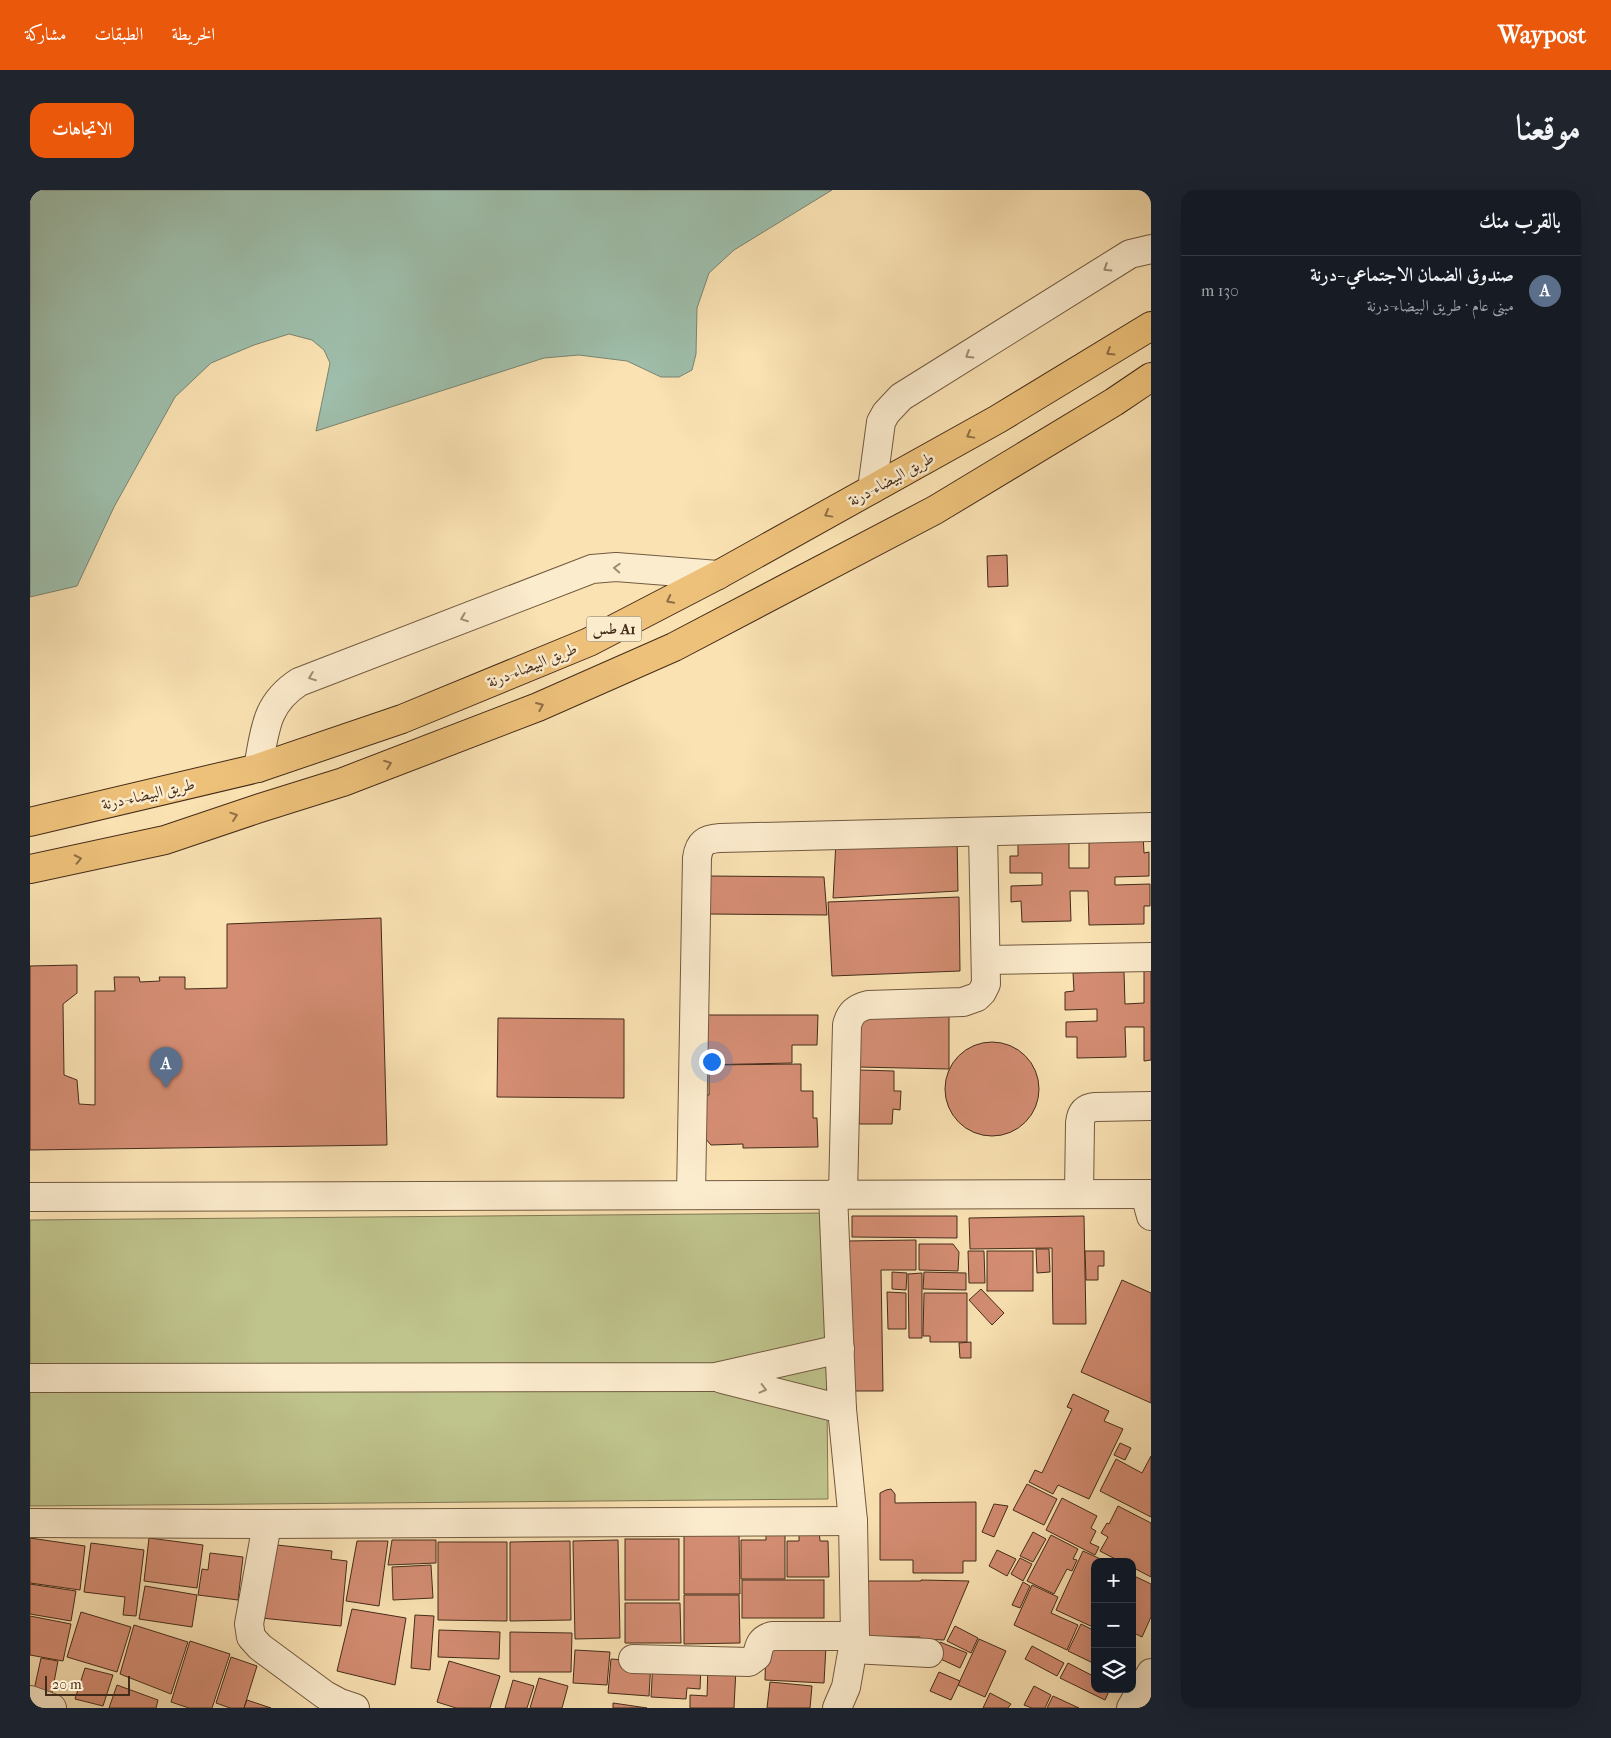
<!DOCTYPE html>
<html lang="ar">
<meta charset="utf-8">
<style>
:root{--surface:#171b24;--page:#20242c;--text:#f1f3f6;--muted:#9ea1a6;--line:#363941;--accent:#ea580c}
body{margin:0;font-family:"IM FELL French Canon",Amiri,serif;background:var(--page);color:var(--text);direction:rtl}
.controls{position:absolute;right:15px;bottom:15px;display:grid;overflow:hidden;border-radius:10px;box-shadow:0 5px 20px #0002}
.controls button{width:45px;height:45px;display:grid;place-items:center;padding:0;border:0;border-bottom:1px solid var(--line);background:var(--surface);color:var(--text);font:25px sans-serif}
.scale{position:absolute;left:15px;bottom:12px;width:85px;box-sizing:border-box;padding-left:5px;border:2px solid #442c1a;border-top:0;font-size:14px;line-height:18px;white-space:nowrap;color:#442c1a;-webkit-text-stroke:4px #fcecce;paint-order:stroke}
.you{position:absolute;left:681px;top:871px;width:18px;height:18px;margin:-12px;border:4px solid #fff;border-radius:50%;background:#1a73e8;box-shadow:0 0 0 8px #1a73e833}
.badge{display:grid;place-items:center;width:32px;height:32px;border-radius:50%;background:var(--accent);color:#fff;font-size:16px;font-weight:700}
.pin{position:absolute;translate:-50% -41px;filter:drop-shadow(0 1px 2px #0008)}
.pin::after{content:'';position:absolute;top:26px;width:18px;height:15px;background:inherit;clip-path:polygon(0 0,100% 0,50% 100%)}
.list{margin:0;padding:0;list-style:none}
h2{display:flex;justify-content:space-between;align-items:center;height:65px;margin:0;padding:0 20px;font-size:21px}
h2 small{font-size:16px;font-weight:400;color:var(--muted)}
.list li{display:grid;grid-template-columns:32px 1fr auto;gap:15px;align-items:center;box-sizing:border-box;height:70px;padding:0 20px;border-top:1px solid var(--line)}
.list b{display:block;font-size:19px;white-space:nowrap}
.list p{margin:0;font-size:16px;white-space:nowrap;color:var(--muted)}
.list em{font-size:16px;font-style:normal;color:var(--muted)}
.icon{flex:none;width:28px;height:28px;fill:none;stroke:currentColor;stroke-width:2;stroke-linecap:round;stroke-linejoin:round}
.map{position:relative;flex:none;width:1121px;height:1518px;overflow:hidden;direction:ltr;border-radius:15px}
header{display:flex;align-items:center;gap:30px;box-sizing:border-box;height:70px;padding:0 25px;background:var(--accent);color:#fff}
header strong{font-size:24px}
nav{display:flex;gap:28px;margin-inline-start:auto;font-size:18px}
.intro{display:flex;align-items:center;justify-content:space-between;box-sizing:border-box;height:120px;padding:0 30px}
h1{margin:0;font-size:35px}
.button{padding:12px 22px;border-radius:15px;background:var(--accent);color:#fff;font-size:18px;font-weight:700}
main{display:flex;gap:30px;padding:0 30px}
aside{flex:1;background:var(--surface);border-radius:15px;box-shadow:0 5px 20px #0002}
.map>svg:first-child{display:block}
.green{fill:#bfc38c;stroke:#827853}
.water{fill:#9ebeab;stroke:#7a8471}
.building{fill:#d48d73;stroke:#442c1a}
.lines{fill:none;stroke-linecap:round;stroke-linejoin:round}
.minor-casing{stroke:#725a40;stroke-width:30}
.highway-casing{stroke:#442c1a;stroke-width:30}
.minor{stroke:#fcecce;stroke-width:28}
.highway{stroke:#edc17a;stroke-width:28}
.oneway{stroke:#a08c74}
.oneway2{stroke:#906f45}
.labels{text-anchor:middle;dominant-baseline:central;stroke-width:5;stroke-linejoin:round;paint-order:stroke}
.shield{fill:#fcecce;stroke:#7b6650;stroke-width:1}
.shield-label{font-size:15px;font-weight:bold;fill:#442c1a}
.street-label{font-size:16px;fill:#442c1a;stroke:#fcecce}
</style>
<header>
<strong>Waypost</strong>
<nav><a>الخريطة</a><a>الطبقات</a><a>مشاركة</a></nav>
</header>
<div class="intro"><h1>موقعنا</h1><a class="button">الاتجاهات</a></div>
<main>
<aside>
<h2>بالقرب منك<small></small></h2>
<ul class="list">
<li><span class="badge" style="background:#5c6f8a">A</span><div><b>صندوق الضمان الاجتماعي -درنة</b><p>مبنى عام · طريق البيضاء-درنة</p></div><em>130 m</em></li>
</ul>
</aside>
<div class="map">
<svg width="1121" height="1518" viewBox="0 0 1121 1518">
<rect width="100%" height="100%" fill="#fae2b3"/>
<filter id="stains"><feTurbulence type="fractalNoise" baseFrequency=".004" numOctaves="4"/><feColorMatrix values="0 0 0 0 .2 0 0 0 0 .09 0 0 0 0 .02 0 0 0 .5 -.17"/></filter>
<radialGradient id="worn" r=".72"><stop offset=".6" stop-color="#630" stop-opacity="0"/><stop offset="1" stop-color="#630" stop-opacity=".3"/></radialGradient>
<polygon class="green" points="795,1023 798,1309 0,1316 0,1030"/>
<polygon class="water" points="0,0 802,0 704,60 679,83 667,118 666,164 662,180 649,187 631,187 597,171 549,165 514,168 286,241 300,173 294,160 282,150 259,144 224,155 181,173 145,207 84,317 47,396 0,407"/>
<g class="building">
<polygon points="977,365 978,396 958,397 957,366"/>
<polygon points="1059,644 1113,644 1114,663 1119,662 1119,686 1085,687 1085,695 1120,694 1120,716 1114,716 1114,734 1059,735 1058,701 1040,701 1041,731 992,732 991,711 981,712 981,696 1012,695 1012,683 980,683 980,666 988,666 988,647 1039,646 1039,678 1059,678"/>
<polygon points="927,647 928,701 803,708 806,651"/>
<polygon points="680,686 794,687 797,725 679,724"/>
<polygon points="929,707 930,781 802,786 798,712"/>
<polygon points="351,728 357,955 0,960 0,776 47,775 47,803 33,814 34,885 47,890 49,914 65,915 65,801 85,801 84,787 109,787 110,792 130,791 129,787 155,787 155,799 197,798 197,734"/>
<polygon points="1114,780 1121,780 1121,870 1114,871 1114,837 1095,837 1096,867 1047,868 1047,847 1036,847 1036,832 1067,831 1067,819 1035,820 1035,802 1044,801 1043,783 1094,782 1095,814 1114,813"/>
<polygon points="829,821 919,823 919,879 828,877"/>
<polygon points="670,825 788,825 787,855 762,855 762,873 670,875"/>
<polygon points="468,828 594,829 594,908 467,907"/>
<circle cx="962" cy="899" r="47"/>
<polygon points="771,874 771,901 783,901 783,928 787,928 788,957 713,958 713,954 681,955 674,947 673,905 679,905 679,875"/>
<polygon points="829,880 864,881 864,901 871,901 870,920 863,919 862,934 829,934"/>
<polygon points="822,1026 927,1026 927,1048 822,1047"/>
<polygon points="1054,1026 1056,1134 1023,1134 1022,1058 940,1059 939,1028"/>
<polygon points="886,1050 886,1080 851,1080 853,1201 818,1201 816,1051"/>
<polygon points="889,1054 923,1054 929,1062 928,1081 889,1080"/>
<polygon points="1006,1059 1019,1059 1020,1082 1007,1083"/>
<polygon points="938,1061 954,1061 955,1093 939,1093"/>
<rect x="957" y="1061" width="46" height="40"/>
<polygon points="1055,1061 1074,1061 1074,1076 1068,1076 1068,1090 1056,1090"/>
<polygon points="862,1082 877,1083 876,1100 862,1099"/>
<polygon points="894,1082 936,1083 936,1100 893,1099"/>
<polygon points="892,1083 892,1148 879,1148 878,1084"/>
<polygon points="1092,1090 1121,1103 1121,1213 1051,1182"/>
<polygon points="951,1099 974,1123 962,1135 939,1110"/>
<polygon points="857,1102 876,1103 876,1139 858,1139"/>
<polygon points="894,1103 937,1103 937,1152 900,1152 900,1146 893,1146"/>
<polygon points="941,1152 941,1168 930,1168 929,1153"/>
<polygon points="1043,1204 1079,1221 1074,1231 1093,1239 1059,1309 1028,1295 1023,1304 999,1292 1005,1280 1012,1283 1042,1219 1037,1217"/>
<polygon points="1090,1253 1101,1258 1095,1270 1084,1265"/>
<polygon points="1121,1266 1121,1327 1070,1301 1086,1269 1112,1283"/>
<polygon points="997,1294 1027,1309 1014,1335 983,1320"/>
<polygon points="861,1299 865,1304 865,1313 946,1312 946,1371 933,1371 933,1383 883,1383 883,1370 850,1370 850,1303 856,1300"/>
<polygon points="1032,1308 1067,1326 1061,1338 1066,1341 1060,1353 1069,1357 1065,1365 1016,1340"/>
<polygon points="964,1314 978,1316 964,1347 952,1342"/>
<polygon points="1088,1316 1121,1333 1121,1387 1102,1377 1102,1372 1091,1372 1070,1361 1078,1347 1071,1343 1077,1333 1079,1334"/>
<polygon points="736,1340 755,1340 755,1389 711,1389 711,1350 736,1350"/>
<polygon points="769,1340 789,1340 790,1351 798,1351 799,1387 757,1387 757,1351 769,1351"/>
<polygon points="1003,1342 1016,1349 1003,1372 990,1366"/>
<polygon points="709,1344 710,1404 654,1404 654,1345"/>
<polygon points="1021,1345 1048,1359 1043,1369 1047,1370 1042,1381 1037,1379 1024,1404 997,1391"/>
<polygon points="0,1348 55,1356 50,1400 0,1393"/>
<polygon points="119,1348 173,1355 167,1398 114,1391"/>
<rect x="595" y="1349" width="54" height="61"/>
<polygon points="362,1350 406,1350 406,1373 358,1375"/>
<polygon points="588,1350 590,1448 545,1449 543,1351"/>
<polygon points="327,1351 358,1351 349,1416 316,1411"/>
<polygon points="540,1351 541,1430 480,1431 480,1352"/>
<polygon points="408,1352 477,1352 477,1431 408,1430"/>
<polygon points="61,1353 114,1360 106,1426 93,1425 95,1407 54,1402"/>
<polygon points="247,1355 302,1361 301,1369 317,1371 311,1436 231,1428 237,1364 246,1365"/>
<polygon points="967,1360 986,1369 977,1386 959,1376"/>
<polygon points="1053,1361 1077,1372 1065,1372 1065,1438 1026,1420"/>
<polygon points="180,1363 213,1367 208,1410 168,1405 172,1379 178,1380"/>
<polygon points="990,1368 1002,1374 993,1391 981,1384"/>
<polygon points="401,1375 403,1408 363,1410 362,1377"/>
<polygon points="1102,1385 1121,1394 1121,1427 1112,1447 1102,1442"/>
<rect x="712" y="1390" width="82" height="38"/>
<polygon points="891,1390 939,1391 914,1450 890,1449 890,1447 837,1447 838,1391 891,1391"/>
<polygon points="993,1392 1000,1396 990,1418 982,1415"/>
<polygon points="0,1394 46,1401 41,1431 0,1424"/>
<polygon points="1002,1395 1028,1407 1021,1423 1048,1435 1037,1460 984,1435"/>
<polygon points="115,1396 167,1405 162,1437 109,1429"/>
<polygon points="654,1405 709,1405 710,1453 654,1454"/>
<polygon points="595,1413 650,1413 651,1453 595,1453"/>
<polygon points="322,1419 376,1428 365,1495 307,1481"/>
<polygon points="51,1422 101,1437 87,1482 37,1467"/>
<polygon points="385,1425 404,1426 400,1480 381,1478"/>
<polygon points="0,1426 41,1434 33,1471 0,1465"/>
<polygon points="1051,1434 1065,1441 1065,1469 1063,1473 1038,1461"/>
<polygon points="104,1435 158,1452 141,1504 90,1484"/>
<polygon points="925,1436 948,1448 941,1463 917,1451"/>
<polygon points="409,1440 470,1442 469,1469 408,1467"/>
<polygon points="480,1442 542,1443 541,1482 480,1482"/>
<polygon points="949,1449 976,1461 955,1507 928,1495"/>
<polygon points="160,1451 200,1464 182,1518 159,1518 141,1512"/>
<polygon points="910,1452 937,1463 930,1478 904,1466"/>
<polygon points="736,1453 796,1456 794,1493 735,1490"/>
<polygon points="1002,1456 1034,1473 1027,1486 995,1469"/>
<polygon points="545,1460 580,1462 577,1495 543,1493"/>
<polygon points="201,1467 227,1476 214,1518 200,1518 186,1513"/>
<polygon points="11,1468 28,1471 22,1503 4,1500"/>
<polygon points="581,1469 621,1472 619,1506 578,1503"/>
<polygon points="419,1471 470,1486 460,1518 426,1518 407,1512"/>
<polygon points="623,1472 671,1474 670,1499 657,1498 656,1509 621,1507"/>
<polygon points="1038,1473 1065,1487 1065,1499 1080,1499 1075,1510 1030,1488"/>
<polygon points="678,1477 706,1478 704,1518 660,1518 660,1505 677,1506"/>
<polygon points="55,1478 83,1485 73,1516 45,1509"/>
<polygon points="909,1482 930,1491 921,1510 900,1501"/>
<polygon points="509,1488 538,1496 532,1518 500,1518"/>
<polygon points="483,1490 504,1496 497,1518 475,1518"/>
<polygon points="740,1492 782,1496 780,1518 737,1518"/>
<polygon points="87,1495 128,1510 126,1518 79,1518"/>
<polygon points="1004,1496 1021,1505 1015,1518 1002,1518 994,1515"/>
<polygon points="960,1503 981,1514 978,1518 953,1518"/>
<polygon points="1023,1506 1049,1518 1017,1518"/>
<polygon points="217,1510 241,1518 214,1518"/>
<polygon points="583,1513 617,1518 583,1518"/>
</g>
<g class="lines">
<defs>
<g id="minor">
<polyline points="842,299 851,232 856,223 871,207 1100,64 1121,59"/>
<path d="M 228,578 C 235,541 235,514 269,492 L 562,379 L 586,377 L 688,385"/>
<polyline points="956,770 1121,767"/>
<polyline points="803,1004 812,1219 823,1331 825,1446 816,1497 807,1518"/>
<path d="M 813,1004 L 817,835 C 820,823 826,818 838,815 L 933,812 L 947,807 L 952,802 L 956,794 L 953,642"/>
<path d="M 1049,1004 L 1050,933 C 1051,923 1055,918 1065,917 L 1121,916"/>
<polyline points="1115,1004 1121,1026"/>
<path d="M 661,1005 L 667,668 C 669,653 675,649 690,648 L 1121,637"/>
<polyline points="0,1007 1121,1004"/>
<polyline points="0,1188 686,1187 810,1159"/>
<polyline points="692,1189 812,1219"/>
<polyline points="0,1333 237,1334 823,1331"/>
<polyline points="237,1334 219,1434 221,1447 230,1457 295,1505 310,1513 325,1518"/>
<polyline points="823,1459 899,1463"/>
<path d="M 603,1469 L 719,1472 L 727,1466 C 729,1455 731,1449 742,1446 L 825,1446"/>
<polyline points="0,1510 22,1518"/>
<polyline points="1101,1518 1121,1483"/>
</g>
<g id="highway">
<polyline points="0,632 228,578 372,529 559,452 688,385 968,229 1121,136"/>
<polyline points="0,679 135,650 230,618 313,592 508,517 644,457 905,320 1084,212 1121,187"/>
</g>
</defs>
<use href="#minor" class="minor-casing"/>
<use href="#highway" class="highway-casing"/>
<use href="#minor" class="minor"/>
<use href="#highway" class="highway"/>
</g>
<defs><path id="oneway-chevron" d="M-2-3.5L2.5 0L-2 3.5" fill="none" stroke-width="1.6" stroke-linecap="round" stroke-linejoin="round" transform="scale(1.25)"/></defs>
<g class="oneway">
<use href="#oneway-chevron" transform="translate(1077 78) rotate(148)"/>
<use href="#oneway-chevron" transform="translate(939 165) rotate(148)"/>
<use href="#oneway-chevron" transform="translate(587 378) rotate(-177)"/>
<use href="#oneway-chevron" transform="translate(434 428) rotate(159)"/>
<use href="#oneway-chevron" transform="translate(282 487) rotate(159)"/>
<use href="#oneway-chevron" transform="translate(733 1199) rotate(14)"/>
</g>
<g class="oneway2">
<use href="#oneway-chevron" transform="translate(1080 162) rotate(148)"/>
<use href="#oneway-chevron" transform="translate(940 245) rotate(151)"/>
<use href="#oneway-chevron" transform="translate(798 324) rotate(151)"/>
<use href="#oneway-chevron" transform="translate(640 410) rotate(153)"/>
<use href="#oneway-chevron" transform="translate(510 516) rotate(-23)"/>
<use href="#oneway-chevron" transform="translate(358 574) rotate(-21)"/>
<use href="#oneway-chevron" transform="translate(204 626) rotate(-19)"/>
<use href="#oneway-chevron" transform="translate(48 669) rotate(-12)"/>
</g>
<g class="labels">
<rect class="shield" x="556.5" y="426.5" width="55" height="25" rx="4"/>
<g class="shield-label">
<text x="584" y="439">طس A1</text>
</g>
<g class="street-label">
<text transform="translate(861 289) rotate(-29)">طريق البيضاء-درنة</text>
<text transform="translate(502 475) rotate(-22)">طريق البيضاء-درنة</text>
<text transform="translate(118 604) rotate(-13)">طريق البيضاء-درنة</text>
</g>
</g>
<rect width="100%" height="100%" filter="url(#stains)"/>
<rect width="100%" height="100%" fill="url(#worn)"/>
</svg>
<div class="controls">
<button>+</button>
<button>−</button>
<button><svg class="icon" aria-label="layers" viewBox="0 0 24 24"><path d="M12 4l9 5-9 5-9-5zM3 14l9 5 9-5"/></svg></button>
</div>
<div class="scale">20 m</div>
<div class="you"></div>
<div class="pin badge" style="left:136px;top:898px;background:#5c6f8a">A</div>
</div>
</main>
